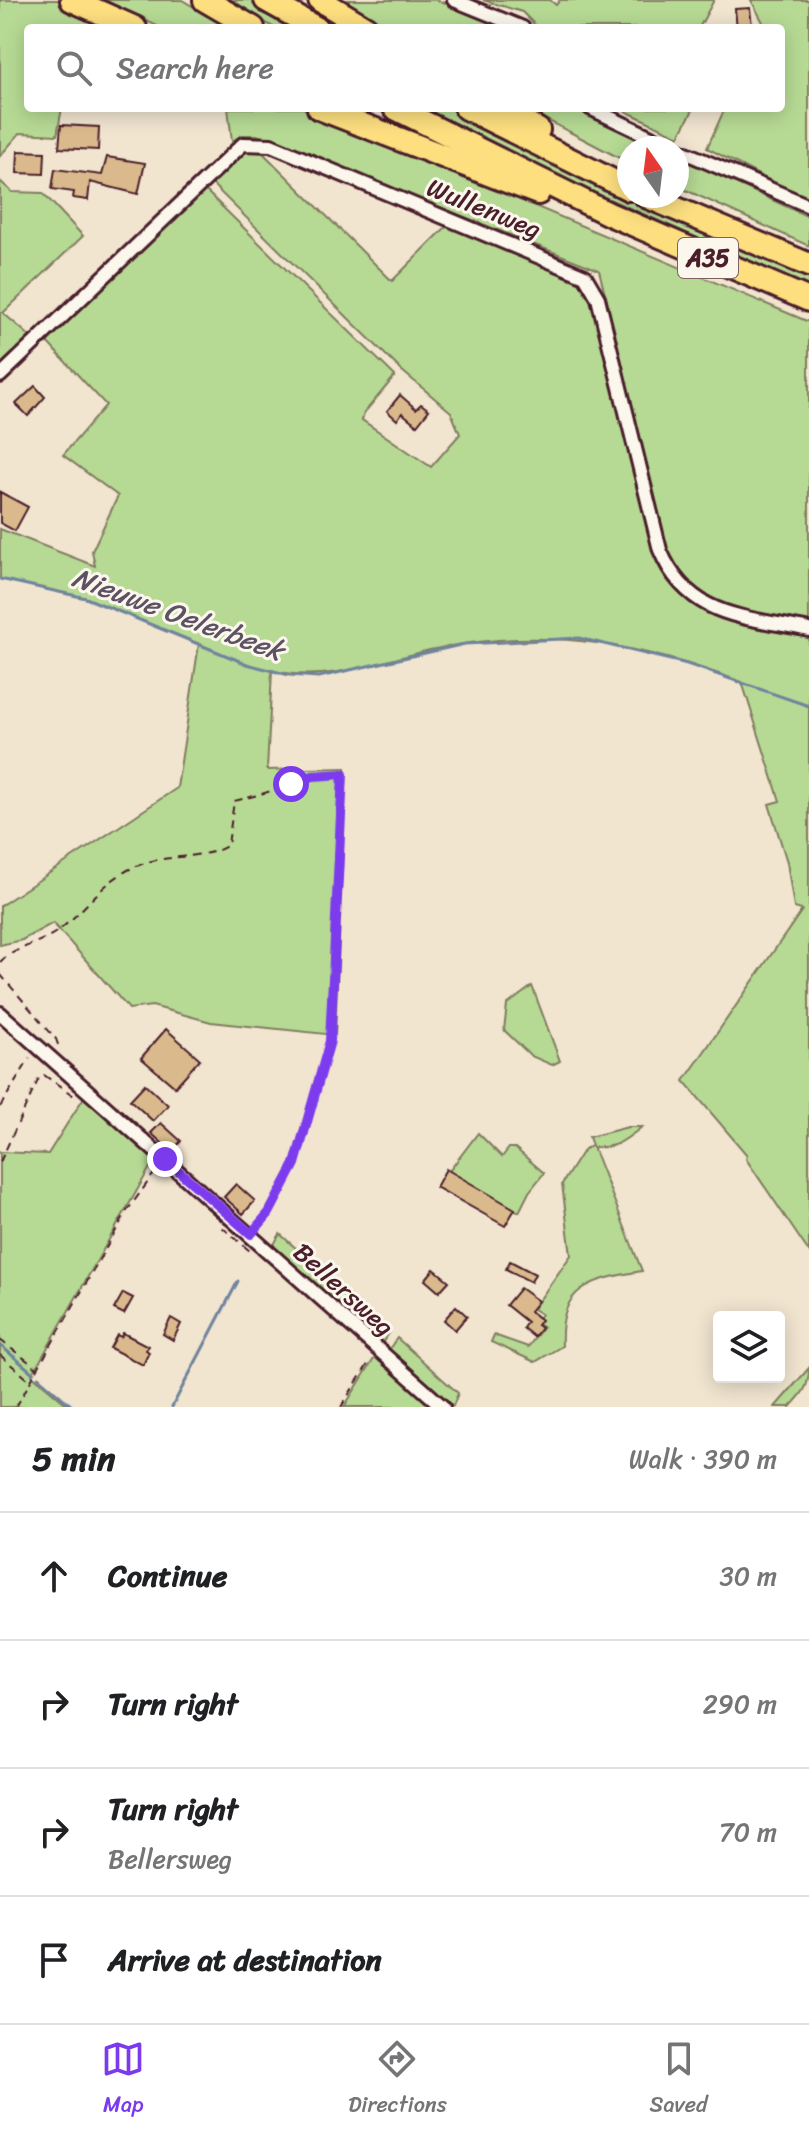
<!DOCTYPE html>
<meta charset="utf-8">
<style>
:root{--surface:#fff;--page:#f6f6f6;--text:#202124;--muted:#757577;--line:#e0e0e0;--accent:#7c3aed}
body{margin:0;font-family:Sriracha,sans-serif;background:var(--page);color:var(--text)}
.controls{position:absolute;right:24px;bottom:24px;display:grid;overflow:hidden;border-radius:8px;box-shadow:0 4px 20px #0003}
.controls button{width:72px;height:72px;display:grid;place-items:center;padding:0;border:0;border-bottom:2px solid var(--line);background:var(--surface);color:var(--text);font:40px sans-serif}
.compass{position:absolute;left:617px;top:136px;width:72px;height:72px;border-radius:50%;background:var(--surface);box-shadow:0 4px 20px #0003;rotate:346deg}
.stop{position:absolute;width:24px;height:24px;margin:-18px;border:6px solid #7c3aed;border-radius:50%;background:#fff}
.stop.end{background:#7c3aed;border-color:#fff;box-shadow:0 2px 8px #0008}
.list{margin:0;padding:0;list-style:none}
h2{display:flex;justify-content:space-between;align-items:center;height:104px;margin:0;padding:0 32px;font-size:34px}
h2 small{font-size:26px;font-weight:400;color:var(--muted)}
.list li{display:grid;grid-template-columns:52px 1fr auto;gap:24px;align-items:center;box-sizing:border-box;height:128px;padding:0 32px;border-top:2px solid var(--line)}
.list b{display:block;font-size:30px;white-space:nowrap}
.list p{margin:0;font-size:26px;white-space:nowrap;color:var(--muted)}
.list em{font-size:26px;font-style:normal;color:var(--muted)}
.icon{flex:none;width:44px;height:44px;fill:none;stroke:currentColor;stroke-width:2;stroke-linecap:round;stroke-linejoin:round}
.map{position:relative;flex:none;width:809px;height:1407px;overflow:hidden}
.search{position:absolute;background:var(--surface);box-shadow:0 4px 20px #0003;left:24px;right:24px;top:24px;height:88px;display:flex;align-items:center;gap:20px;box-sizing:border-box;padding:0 28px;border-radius:8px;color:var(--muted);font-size:30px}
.sheet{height:616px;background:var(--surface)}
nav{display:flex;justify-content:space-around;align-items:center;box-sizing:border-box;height:112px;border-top:2px solid var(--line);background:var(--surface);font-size:22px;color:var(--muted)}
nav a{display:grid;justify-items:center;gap:4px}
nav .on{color:var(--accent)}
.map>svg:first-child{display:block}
.green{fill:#b6da94;stroke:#807c60;stroke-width:2}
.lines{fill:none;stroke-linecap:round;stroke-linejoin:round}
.stream{stroke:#70839d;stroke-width:3}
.building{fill:#daba8d;stroke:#4a1f2b;stroke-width:2}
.street-casing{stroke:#4a1f2b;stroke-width:18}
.highway-casing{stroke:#4a1f2b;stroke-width:28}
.path{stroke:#4a1f2b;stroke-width:2;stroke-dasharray:8 6;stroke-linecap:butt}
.street{stroke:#fbf7ec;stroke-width:12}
.highway{stroke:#fddf80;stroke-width:22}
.route{stroke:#7c3aed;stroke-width:10}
.labels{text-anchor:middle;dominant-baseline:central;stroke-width:6;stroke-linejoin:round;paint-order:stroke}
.shield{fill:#fbf7ec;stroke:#7f6065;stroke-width:2}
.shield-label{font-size:24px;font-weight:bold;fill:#4a1f2b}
.street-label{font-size:26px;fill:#4a1f2b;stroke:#fbf7ec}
.water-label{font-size:28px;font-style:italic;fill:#5d5164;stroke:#fbf7ec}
</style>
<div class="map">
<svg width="809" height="1407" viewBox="0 0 809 1407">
<rect width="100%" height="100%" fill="#f1e5d0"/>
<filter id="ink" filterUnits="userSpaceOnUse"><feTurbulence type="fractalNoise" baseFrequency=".0125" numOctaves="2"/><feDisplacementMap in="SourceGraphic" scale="16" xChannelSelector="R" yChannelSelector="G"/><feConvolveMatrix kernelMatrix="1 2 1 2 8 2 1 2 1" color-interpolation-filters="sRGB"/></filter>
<g filter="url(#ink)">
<g class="green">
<polygon points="0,0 61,0 125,28 28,28 28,108 62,108 57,135 20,133 0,156"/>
<polygon points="104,0 182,0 229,28 161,28"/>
<polygon points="226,0 255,0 305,28 275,28"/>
<polygon points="343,0 436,0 519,28 385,28"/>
<polygon points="483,0 550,0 556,5 560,0 714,0 699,28 538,28 522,12"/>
<polygon points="751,0 809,0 809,201 707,148 725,108 781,108 781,28 766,28"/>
<polygon points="228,108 303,108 809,322 809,625 727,607 689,589 668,555 599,270 257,135 242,135 232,141"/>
<polygon points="423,108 456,108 636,196 809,272 809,287 566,180"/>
<polygon points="524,108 579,108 660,148 629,148 629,163"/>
<polygon points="619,108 694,108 679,136"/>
<path d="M 257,147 L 392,281 L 452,221 L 565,270 L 584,283 L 596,305 L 657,562 C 684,623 751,623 809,636 L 809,1252 L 746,1159 L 747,1155 L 684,1081 L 802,910 L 794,908 L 787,862 L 769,804 L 780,801 L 742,682 C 641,645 557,628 450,646 C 385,657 339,684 272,671 L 267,770 L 345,768 L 335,1035 L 211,1022 L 152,1006 L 129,1009 L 53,923 L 22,940 L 0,945 L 0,906 L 177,788 L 199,644 L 86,598 L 0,579 L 0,529 L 95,566 L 92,551 L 118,496 L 63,455 L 106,405 L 45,340 L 203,188 L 395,376 L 364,413 L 362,420 L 431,467 L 460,434 L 451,412 L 401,370 L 210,182 L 243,149 Z"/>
<polygon points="677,156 809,217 809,246 677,186"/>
<polygon points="0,181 12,192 43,193 83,236 3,313 31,337 0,367"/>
<polygon points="532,986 560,1061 552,1065 531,1056 504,1030 507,1005"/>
<polygon points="86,1094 156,1157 32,1375 70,1407 0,1407 0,1152 48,1154"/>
<path d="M 628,1127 L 642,1127 C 624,1141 615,1149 593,1147 L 642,1271 C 591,1280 559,1285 562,1346 L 535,1362 L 491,1342 L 494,1335 L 528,1347 L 543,1327 L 535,1323 L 541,1314 L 533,1309 L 571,1255 L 562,1184 L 584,1149 L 592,1146 L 589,1137 Z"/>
<polygon points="478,1133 502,1157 509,1148 515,1148 544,1173 529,1192 519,1212 447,1174"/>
<polygon points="280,1234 390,1332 382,1343 273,1246"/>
<polygon points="397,1338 458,1393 453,1406 389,1349"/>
<polygon points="377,1354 437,1407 344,1407"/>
<path d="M 809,1368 C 809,1387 803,1393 790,1407 L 775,1407 Z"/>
</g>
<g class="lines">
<g class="stream">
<polyline points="0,579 86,598 247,664 289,675 319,677 465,644 579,638 687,664 809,706"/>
<polyline points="0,1345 33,1373"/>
<polyline points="38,1377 73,1407"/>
<polyline points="172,1407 238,1281"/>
</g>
</g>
<g class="building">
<polygon points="750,8 752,26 737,28 735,9"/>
<polygon points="61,125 99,127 98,150 59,148"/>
<polygon points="18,151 45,152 44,174 17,173"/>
<polygon points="107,157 145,163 138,194 90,182 88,200 73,198 74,192 52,189 55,169 102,175"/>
<polygon points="35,386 45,397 28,416 16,404"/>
<polygon points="400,395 416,409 421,404 429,410 417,425 402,413 397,420 387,411"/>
<polygon points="0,492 28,507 15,531 0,523"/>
<polygon points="166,1029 200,1059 175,1087 141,1058"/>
<polygon points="145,1084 168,1105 153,1121 130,1100"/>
<polygon points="161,1123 181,1141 172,1152 151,1133"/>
<polygon points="446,1169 515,1209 505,1226 436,1187"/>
<polygon points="236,1184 255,1201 243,1214 224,1197"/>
<polygon points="510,1261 535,1274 531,1282 506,1269"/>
<polygon points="434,1269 449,1281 439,1292 425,1280"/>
<polygon points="520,1288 538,1301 530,1311 541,1320 537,1325 541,1328 534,1337 523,1328 527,1322 506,1305"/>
<polygon points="123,1293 133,1298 124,1314 114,1309"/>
<polygon points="456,1306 467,1316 455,1330 444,1320"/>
<polygon points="171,1318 181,1324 173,1340 163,1334"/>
<polygon points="123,1333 148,1346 146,1350 149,1352 143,1365 110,1348 117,1335 121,1337"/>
</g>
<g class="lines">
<defs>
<g id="street">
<polyline points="454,0 523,28"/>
<polyline points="590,108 674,148"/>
<polyline points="677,149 809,206"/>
<path d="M 0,376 L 243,144 L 271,145 L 585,276 L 598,298 L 660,550 C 689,619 745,616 809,630"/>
<polyline points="0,1013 443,1407"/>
</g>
<g id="highway">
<polyline points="72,0 135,28"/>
<polyline points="205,0 253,28"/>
<polyline points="266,0 316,28"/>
<polyline points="320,0 366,28"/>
<polyline points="319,108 538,193"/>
<polyline points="395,108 609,214 809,300"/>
<polyline points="466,108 629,189"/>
<polyline points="501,108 538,130"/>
<polyline points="646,196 809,265"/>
</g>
</defs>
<use href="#street" class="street-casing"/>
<use href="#highway" class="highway-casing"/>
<g class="path">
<path d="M 0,962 C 17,946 41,944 59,930 C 90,906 106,875 145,863 C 168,855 212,858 228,845 L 234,801 C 272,793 305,777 343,774 L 330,1041 L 295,1164 L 269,1213 L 257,1227"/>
<polyline points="0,974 56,1039 60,1050"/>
<polyline points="0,1107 30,1058"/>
<polyline points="0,1162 39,1078 44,1075 77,1098"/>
<polyline points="222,1227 250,1251"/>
<polyline points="0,1340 37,1368"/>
<polyline points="0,1355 29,1380"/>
<polyline points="16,1407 127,1211 158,1168"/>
<polyline points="341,1407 370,1361"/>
</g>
<use href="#street" class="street"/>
<use href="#highway" class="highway"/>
</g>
</g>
<g class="lines" filter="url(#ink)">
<polyline class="route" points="165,1159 251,1234 269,1213 295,1164 330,1041 343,774 313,776 291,784"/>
</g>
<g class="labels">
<rect class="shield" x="678" y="238" width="60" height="40" rx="6"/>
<g class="shield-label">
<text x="708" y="258">A35</text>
</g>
<g class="street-label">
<text transform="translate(484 208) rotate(22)">Wullenweg</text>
<text transform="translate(344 1289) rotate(42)">Bellersweg</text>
</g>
<g class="water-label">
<text transform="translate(178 614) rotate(20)">Nieuwe Oelerbeek</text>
</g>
</g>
</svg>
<div class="controls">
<button><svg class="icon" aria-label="layers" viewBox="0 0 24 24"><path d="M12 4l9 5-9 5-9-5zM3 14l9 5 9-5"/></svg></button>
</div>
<svg class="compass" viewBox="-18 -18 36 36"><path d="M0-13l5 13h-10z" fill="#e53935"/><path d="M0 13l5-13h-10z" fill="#757577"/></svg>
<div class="stop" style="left:291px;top:784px"></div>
<div class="stop end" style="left:165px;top:1159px"></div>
<div class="search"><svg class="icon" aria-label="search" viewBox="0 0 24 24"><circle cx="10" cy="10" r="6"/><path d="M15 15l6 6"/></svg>Search here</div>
</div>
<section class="sheet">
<h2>5 min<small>Walk · 390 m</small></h2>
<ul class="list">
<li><svg class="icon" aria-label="ahead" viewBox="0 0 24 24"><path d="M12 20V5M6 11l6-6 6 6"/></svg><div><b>Continue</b></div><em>30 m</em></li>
<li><svg class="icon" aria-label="right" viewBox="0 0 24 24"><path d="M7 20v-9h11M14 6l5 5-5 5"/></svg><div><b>Turn right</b></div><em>290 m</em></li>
<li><svg class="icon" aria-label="right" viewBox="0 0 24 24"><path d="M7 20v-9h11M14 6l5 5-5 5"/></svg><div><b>Turn right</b><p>Bellersweg</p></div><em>70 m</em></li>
<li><svg class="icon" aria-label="arrive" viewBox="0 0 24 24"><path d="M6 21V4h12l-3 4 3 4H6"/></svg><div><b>Arrive at destination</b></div></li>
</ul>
</section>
<nav>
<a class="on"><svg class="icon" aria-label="map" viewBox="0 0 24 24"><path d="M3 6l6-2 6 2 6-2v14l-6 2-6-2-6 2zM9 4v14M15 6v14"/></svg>Map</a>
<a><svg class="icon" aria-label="directions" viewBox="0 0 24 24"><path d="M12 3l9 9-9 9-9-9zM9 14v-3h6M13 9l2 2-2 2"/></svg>Directions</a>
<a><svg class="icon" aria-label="saved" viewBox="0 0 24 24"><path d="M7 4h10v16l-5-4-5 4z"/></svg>Saved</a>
</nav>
